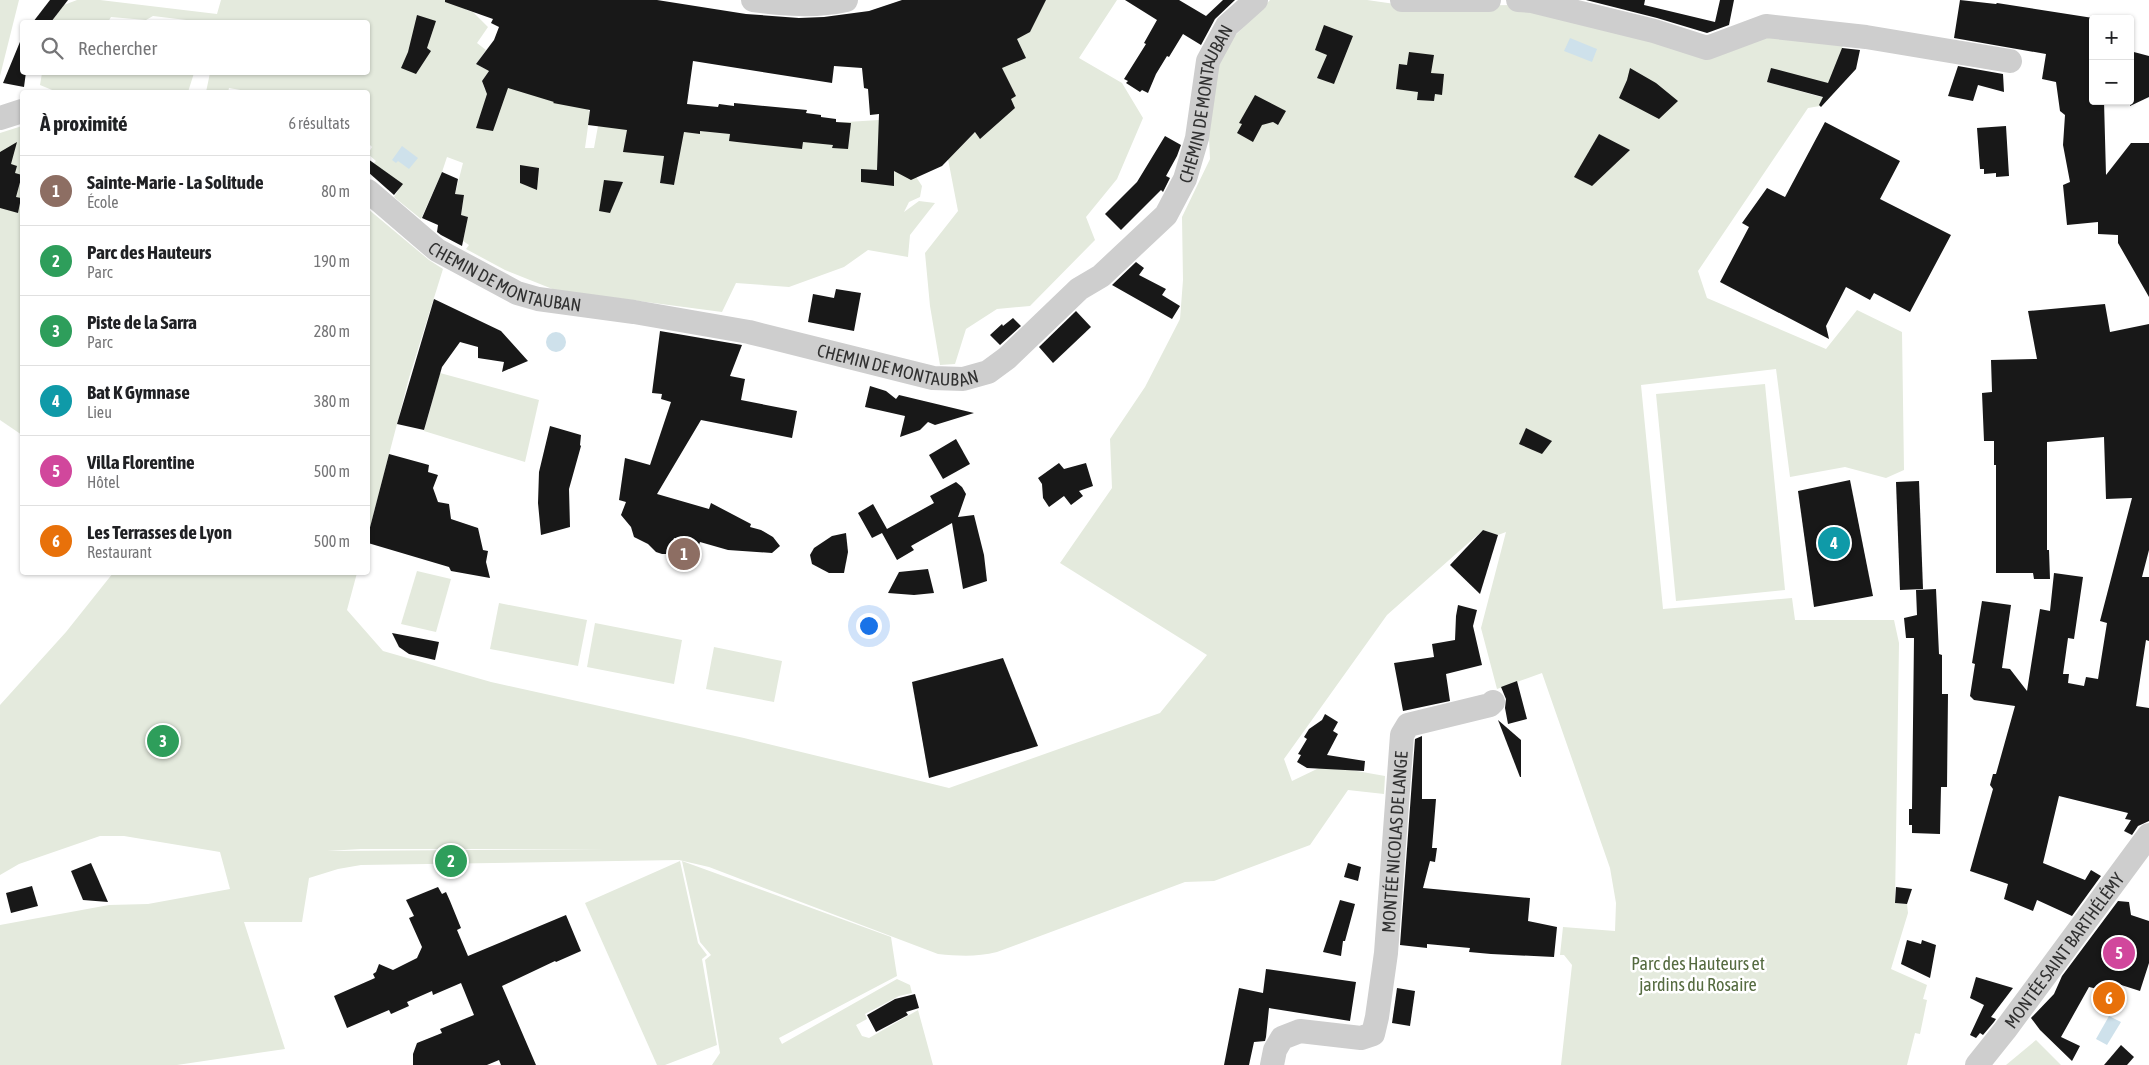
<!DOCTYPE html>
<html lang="fr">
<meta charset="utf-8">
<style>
:root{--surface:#fff;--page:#f2f2f2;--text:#202124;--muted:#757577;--line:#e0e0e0;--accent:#2563eb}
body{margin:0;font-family:"Asap Condensed",sans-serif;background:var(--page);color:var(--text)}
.controls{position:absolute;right:15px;top:15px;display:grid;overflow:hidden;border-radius:5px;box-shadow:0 1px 4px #0004}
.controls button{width:45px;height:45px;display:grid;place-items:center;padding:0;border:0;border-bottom:1px solid var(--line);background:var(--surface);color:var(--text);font:25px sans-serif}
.you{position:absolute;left:868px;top:625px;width:18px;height:18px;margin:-12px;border:4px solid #fff;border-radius:50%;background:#1a73e8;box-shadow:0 0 0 8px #1a73e833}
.badge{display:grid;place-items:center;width:32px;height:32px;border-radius:50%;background:var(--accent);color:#fff;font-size:16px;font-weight:700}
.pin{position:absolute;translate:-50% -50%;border:2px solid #fff;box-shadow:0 1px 5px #0006}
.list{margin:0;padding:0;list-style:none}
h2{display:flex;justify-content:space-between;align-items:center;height:65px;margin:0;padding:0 20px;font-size:21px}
h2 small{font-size:16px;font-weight:400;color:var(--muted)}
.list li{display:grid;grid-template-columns:32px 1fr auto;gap:15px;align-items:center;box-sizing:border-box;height:70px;padding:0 20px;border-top:1px solid var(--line)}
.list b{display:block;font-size:19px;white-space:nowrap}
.list p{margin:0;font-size:16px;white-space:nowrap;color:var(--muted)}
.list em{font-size:16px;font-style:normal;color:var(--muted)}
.icon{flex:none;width:28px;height:28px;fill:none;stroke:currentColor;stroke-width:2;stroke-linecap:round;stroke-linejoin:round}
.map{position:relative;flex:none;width:2149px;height:1065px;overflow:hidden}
.search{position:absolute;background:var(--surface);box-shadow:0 1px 4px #0004;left:20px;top:20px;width:350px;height:55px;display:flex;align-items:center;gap:12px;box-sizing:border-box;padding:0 18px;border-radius:5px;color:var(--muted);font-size:19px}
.panel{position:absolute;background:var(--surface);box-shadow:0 1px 4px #0004;left:20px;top:90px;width:350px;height:485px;border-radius:5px}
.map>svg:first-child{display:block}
.green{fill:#e4eadd;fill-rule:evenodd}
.water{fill:#cee1eb}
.building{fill:#181818}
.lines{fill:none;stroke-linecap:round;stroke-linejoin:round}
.minor{stroke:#cecece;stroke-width:24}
.labels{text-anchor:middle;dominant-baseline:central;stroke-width:5;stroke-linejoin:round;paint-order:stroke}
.street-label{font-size:18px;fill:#313131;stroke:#fff}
.park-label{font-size:18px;fill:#556b40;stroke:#fff}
</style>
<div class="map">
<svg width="2149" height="1065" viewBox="0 0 2149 1065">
<rect width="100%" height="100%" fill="#fff"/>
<g class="green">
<polygon points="0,0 19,0 0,76"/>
<path d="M 77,0 L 100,0 L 217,14 L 221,0 L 469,0 L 466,10 L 473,12 L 488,27 L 477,43 L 486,50 L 476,64 L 489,71 L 482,81 L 485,90 L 509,83 L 585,107 L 590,112 L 585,148 L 594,148 L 598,126 L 683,132 L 879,120 L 922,186 L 920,197 L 909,202 L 904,212 L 919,201 L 935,203 L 910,235 L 908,257 L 868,250 L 844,267 L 789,287 L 736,283 L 722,312 L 555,290 L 505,270 L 466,249 L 469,245 L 463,241 L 468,217 L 461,215 L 464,195 L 455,194 L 463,163 L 447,157 L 442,172 L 421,219 L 394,197 L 402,184 L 372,165 L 376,161 L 368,154 L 372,147 L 368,143 L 368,92 L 252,92 L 229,88 L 228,92 L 206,92 L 210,73 L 368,72 L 368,22 L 203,22 L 153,16 L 146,20 L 111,17 L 108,22 L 55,22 L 52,21 L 64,5 ZM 664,156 L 679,158 L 674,185 L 660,183 Z"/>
<polygon points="1045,0 1117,0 1079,58 1122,83 1143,118 1117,179 1086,217 1095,240 1030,306 997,309 966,329 955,364 940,365 930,306 925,253 958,211 948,159 1010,98 1001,69 1017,39"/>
<path d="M 1270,0 L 1367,0 L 1409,6 L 1518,5 L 1663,40 L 1763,33 L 1845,40 L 1829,83 L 1767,82 L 1828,99 L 1820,106 L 1808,108 L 1698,271 L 1707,298 L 1826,349 L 1857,310 L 1902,332 L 1904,470 L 1886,478 L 1845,467 L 1790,477 L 1776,369 L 1641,385 L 1663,609 L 1792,598 L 1795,620 L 1894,620 L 1899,643 L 1895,903 L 1907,904 L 1908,913 L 1891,969 L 1927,985 L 1923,999 L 1927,1000 L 1920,1034 L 1915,1033 L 1907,1065 L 1561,1065 L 1572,965 L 1564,955 L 1560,955 L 1563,927 L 1615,931 L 1616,903 L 1610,868 L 1542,673 L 1497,689 L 1481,628 L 1506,532 L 1498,535 L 1483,530 L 1387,615 L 1284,759 L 1292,781 L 1319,768 L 1351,770 L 1385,776 L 1384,794 L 1348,790 L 1310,845 L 1214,881 L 1185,882 L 997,952 C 977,957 959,956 938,954 L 709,867 L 679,860 L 361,865 L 338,869 L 309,878 L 302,922 L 244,922 L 285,1049 L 177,1065 L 0,1065 L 0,943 L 22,939 L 0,943 L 0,925 L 109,905 L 148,904 L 230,889 L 220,852 L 124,836 L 100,836 L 19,864 L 0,875 L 0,705 L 66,632 L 113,573 L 357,573 L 347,610 L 383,651 L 491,682 L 744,738 L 949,788 L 1160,713 L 1207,655 L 1060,563 L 1112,488 L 1110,439 L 1145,387 L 1180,319 L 1183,280 L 1182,217 L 1210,159 L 1208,116 L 1221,50 ZM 361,849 L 608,849 L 327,851 Z"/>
<polygon points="42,73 42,72 194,73 188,92 57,92 40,85"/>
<polygon points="22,126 22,435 0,420 0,133"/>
<polygon points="368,209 429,260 443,269 409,378 368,535"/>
<polygon points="440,373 539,400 525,462 424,431"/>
<polygon points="1765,384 1785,590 1676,601 1656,394"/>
<polygon points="417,571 451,579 436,632 401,624"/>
<polygon points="499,603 587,620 578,666 490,649"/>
<polygon points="595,623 682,640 674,684 587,667"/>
<polygon points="714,647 782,661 774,702 706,689"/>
<polygon points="680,861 698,943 707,955 702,959 717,1045 665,1065 657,1065 585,903"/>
<polygon points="682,861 891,937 897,976 779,1038 782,1044 897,979 910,985 912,993 899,996 865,1014 867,1019 856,1025 862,1036 869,1038 918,1010 933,1065 712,1065 720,1053 705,960 711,955 700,942"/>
<polygon points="2036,1040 2061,1065 2006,1065"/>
</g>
<g class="water">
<polygon points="1570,38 1597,49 1592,62 1564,51"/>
<polygon points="402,146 418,158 409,169 398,161 396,163 392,160"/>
<circle cx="556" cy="342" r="10"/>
<polygon points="2109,1016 2121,1022 2107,1045 2096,1039"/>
</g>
<g class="building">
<polygon points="50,0 68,0 51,22 33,22"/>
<polygon points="445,0 657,0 746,14 799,18 824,17 869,11 902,0 1046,0 1030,32 1017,39 1026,58 1002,68 1016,96 1011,99 1015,108 980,139 975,132 942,166 911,180 894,171 894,186 861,182 861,169 877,170 879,114 870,115 868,89 864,88 862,68 834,66 832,83 693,61 687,104 718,107 719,104 734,106 734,103 807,110 806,113 821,115 821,117 836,119 836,122 851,123 848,149 832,148 833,145 803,142 802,149 737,142 729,141 730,134 700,131 700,134 684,132 674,185 660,183 664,156 623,152 627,130 588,125 590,110 553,103 554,102 508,88 493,131 476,128 487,94 482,81 489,71 476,64 494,40 499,27 491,23 493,19 445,2"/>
<polygon points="1125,0 1179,0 1206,16 1223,0 1235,0 1215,19 1201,45 1183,34 1169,57 1167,56 1156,74 1148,93 1142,90 1140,92 1126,83 1128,81 1124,79 1146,44 1144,43 1157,20"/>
<polygon points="1586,0 1645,0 1644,5 1715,22 1720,0 1734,0 1729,25 1707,33 1657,18"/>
<polygon points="1960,0 1996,4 1997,3 2093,18 2093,101 2104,101 2106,175 2131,143 2149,143 2149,297 2118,243 2118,235 2098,234 2098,222 2067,225 2063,185 2070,182 2063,145 2065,115 2060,111 2056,82 2042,79 2046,54 1954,38"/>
<polygon points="417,15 436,21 427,48 431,51 416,74 401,68 408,52"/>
<polygon points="1324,25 1353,36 1334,84 1317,78 1327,55 1315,50"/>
<polygon points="22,37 22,72 26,72 24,87 3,83"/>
<polygon points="1842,48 1860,50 1856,69 1821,107 1819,105 1823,97 1767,82 1771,68 1828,83"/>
<polygon points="2130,51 2149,56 2149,97 2130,106"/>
<polygon points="1409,52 1434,55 1431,73 1444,74 1442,95 1435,94 1434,101 1417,100 1418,92 1396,89 1399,64 1407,65"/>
<polygon points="1958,66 2003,74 2004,92 1978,85 1973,101 1948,96"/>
<polygon points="1630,68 1656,83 1678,101 1659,119 1619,98 1627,80"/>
<polygon points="1255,95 1286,111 1278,125 1273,122 1262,125 1253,142 1237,133 1242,124 1239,123"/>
<polygon points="1825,122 1900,161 1880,199 1951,235 1910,312 1874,293 1870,300 1846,287 1826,326 1829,339 1720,282 1749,227 1742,223 1767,188 1785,197"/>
<polygon points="2006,126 2009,176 1996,177 1996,173 1984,174 1984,169 1980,169 1977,128"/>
<polygon points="1599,134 1630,150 1592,186 1574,177"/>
<polygon points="1165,136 1181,145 1177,156 1166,176 1170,178 1163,192 1161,190 1121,230 1105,214 1137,182"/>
<polygon points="17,142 11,164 17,166 15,173 22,175 16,197 21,198 18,213 0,208 0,152"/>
<polygon points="368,159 403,184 394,195 368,172"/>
<polygon points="520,165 539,168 537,190 520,183"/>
<polygon points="442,172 458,179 455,194 464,195 461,215 468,217 462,246 441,235 437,232 438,225 422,218"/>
<polygon points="604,180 623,182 610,213 599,211"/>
<polygon points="1136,262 1144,268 1139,275 1166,289 1162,295 1180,306 1172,319 1112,285"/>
<polygon points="836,289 861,293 854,331 808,322 813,294 834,298"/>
<polygon points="434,299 501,331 528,361 502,372 504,362 478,358 478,347 460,342 442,367 424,430 397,424"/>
<polygon points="2105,304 2110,332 2149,324 2149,550 2142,577 2149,577 2149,641 2146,640 2136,706 2149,708 2149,821 2138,826 2132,835 2124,831 2131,820 2125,819 2128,813 2059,796 2043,863 2085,880 2091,870 2101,876 2072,916 2037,900 2033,911 2004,899 2008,884 1970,871 1993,789 1990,785 1993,774 1996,774 2015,706 1974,700 1970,696 1975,664 1972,663 1982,601 2011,605 2002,668 2010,669 2027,691 2040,609 2050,611 2054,573 2083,577 2074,639 2068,638 2063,674 2069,674 2068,683 2084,686 2086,677 2098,679 2107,623 2100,621 2132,498 2106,499 2104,437 2047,442 2047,550 2049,550 2050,579 2034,579 2033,573 1996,573 1996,465 1994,465 1994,441 1984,441 1982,393 1992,392 1991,360 2037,359 2028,311"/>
<polygon points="1076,311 1091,327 1053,363 1039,347"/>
<polygon points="1013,318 1021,326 1000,345 990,335 1002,324 1003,326"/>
<polygon points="660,331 742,345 730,376 745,379 741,400 797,411 792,438 701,420 657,494 709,509 711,503 751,524 750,527 761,530 773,537 780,546 772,553 728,550 700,542 699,545 674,538 670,554 662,554 656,552 648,544 634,537 631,527 621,515 626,502 619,500 625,458 650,465 671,402 661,399 662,394 652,393"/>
<polygon points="870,386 886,391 896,399 899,395 974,413 935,425 928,422 920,430 900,437 905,416 865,407"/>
<polygon points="550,426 581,435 580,445 581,446 569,489 570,527 541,535 538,503 539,472"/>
<polygon points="1526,428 1552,441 1542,454 1519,444"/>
<polygon points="956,439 970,464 943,479 929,455"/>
<polygon points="389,454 429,465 428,472 438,475 433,488 438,502 449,504 451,519 478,528 483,550 488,551 486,562 490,578 451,571 449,567 368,543 368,535"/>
<polygon points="1059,463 1064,469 1086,463 1093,486 1079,491 1083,496 1071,505 1064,496 1049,507 1043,498 1042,484 1038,478"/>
<polygon points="1850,480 1873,596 1814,607 1798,491"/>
<polygon points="1919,481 1923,589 1900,590 1896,482"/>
<polygon points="956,482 962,487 966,494 958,517 974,515 984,555 987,581 963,589 952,523 911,546 914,550 897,560 882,533 872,538 858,513 873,504 887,529 934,503 930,496"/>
<polygon points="1483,530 1498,535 1480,594 1450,565"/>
<polygon points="846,533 848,552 844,573 829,573 812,564 810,555 814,548 832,536"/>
<polygon points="928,569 934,593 914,595 888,593 899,572"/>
<polygon points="1936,589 1939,654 1942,655 1942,694 1948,694 1947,787 1941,787 1940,834 1912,833 1912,825 1909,825 1909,809 1912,809 1914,638 1906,638 1904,618 1917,615 1916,590"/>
<polygon points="1458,605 1477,610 1473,626 1482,665 1446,674 1450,701 1403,711 1394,663 1434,657 1432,644 1455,640 1456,616"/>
<polygon points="392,633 439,642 435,660 409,654 399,647"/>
<polygon points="1003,658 1038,746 929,778 912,682"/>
<polygon points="1517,681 1527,719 1508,724 1505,708 1506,699 1501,687"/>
<polygon points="1325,714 1338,722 1333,731 1338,734 1327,755 1365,761 1364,771 1307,768 1297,762 1301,755 1298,754 1307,739 1304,737 1309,729 1322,720"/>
<polygon points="1498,720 1521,740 1521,777 1520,777"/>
<polygon points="1422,736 1422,799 1436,799 1432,848 1437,848 1435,862 1430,861 1423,888 1530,898 1528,921 1557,927 1554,957 1491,954 1469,952 1470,948 1427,944 1427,948 1400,945 1415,739"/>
<polygon points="91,863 108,902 83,900 71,871"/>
<polygon points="1348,863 1361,867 1358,881 1344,877"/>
<polygon points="32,886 38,906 11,913 6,893"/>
<polygon points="438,887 442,894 446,892 450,901 461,928 457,930 468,956 566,915 581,951 556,962 555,961 502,986 536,1065 501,1065 499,1060 487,1065 413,1065 413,1054 417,1043 442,1033 440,1029 474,1015 461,983 433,995 432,991 407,1002 409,1006 391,1014 389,1010 347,1028 334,996 375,978 373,974 376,972 379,964 393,970 417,958 422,947 409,918 414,916 406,900"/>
<polygon points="1896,887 1912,889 1907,904 1895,903"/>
<polygon points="1340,900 1355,904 1345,941 1343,941 1341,956 1323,952"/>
<polygon points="2118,901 2129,902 2131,915 2149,921 2149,963 2140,991 2115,983 2110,992 2089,987 2061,1037 2080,1046 2072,1061 2040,1030 2031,1018 2054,994 2062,976"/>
<polygon points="1907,940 1921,944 1922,940 1936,945 1930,978 1901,964"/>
<polygon points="1266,969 1356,982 1350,1021 1269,1008 1266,1037 1265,1041 1254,1042 1249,1065 1224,1065 1239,988 1263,993"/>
<polygon points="1976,977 2013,988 1991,1017 1996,1019 1994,1022 1983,1035 1980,1033 1976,1038 1970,1035 1984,1005 1970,998"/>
<polygon points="1397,988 1415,991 1410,1026 1392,1023"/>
<polygon points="915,994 919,1008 906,1012 908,1015 876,1032 867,1015 895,999"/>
<polygon points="2121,1045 2134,1057 2127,1065 2104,1065"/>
</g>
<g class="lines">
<g class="minor">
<path d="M 753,0 C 784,4 815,7 846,0"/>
<polyline points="1402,0 1489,0"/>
<polyline points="1518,0 1532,1 1654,31 1707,48 1766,26 1866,37 2010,61"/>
<polyline points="0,118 22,111"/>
<path id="s1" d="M 368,191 L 437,250 L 517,293 L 538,299 L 634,312 L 749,332 L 933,378 L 963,379 L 988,372 L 1007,358 L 1079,289 L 1101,276 L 1166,215 L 1185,179 L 1197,138 L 1208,61 L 1227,26 L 1256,0"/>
<path id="s2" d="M 1272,1065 L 1275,1050 L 1282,1038 L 1300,1031 L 1361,1038 L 1373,1034 L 1377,1017 L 1386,953 L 1402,735 L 1408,725 L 1490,705 L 1493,702"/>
<path id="s3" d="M 1977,1065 L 2005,1030 L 2149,835"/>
</g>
</g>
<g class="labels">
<g class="street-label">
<text stroke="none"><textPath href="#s1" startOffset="1020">CHEMIN DE MONTAUBAN</textPath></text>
<text stroke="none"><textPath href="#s1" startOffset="165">CHEMIN DE MONTAUBAN</textPath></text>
<text stroke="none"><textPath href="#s1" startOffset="570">CHEMIN DE MONTAUBAN</textPath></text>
<text stroke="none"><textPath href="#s2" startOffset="316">MONTÉE NICOLAS DE LANGE</textPath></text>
<text stroke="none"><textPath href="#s3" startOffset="144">MONTÉE SAINT BARTHÉLÉMY</textPath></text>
</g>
<g class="park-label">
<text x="1698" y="963">Parc des Hauteurs et<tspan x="1698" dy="21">jardins du Rosaire</tspan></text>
</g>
</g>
</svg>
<div class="controls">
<button>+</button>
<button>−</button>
</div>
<div class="you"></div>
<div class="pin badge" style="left:684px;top:554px;background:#8d6e63">1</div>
<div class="pin badge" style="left:451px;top:861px;background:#2e9e5b">2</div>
<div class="pin badge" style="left:163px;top:741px;background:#2e9e5b">3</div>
<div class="pin badge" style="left:1834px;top:543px;background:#0f9aa8">4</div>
<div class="pin badge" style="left:2119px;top:953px;background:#d1479c">5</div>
<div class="pin badge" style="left:2109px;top:998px;background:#e8710a">6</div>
<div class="search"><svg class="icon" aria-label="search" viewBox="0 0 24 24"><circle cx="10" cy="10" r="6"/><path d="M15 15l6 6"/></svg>Rechercher</div>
<section class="panel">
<h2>À proximité<small>6 résultats</small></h2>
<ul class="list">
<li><span class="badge" style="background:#8d6e63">1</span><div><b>Sainte-Marie - La Solitude</b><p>École</p></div><em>80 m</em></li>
<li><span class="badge" style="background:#2e9e5b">2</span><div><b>Parc des Hauteurs</b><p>Parc</p></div><em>190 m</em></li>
<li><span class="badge" style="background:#2e9e5b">3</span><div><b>Piste de la Sarra</b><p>Parc</p></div><em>280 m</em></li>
<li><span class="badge" style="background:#0f9aa8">4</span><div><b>Bat K Gymnase</b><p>Lieu</p></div><em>380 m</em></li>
<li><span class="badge" style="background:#d1479c">5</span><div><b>Villa Florentine</b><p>Hôtel</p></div><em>500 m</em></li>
<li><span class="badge" style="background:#e8710a">6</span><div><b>Les Terrasses de Lyon</b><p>Restaurant</p></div><em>500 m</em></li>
</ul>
</section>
</div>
